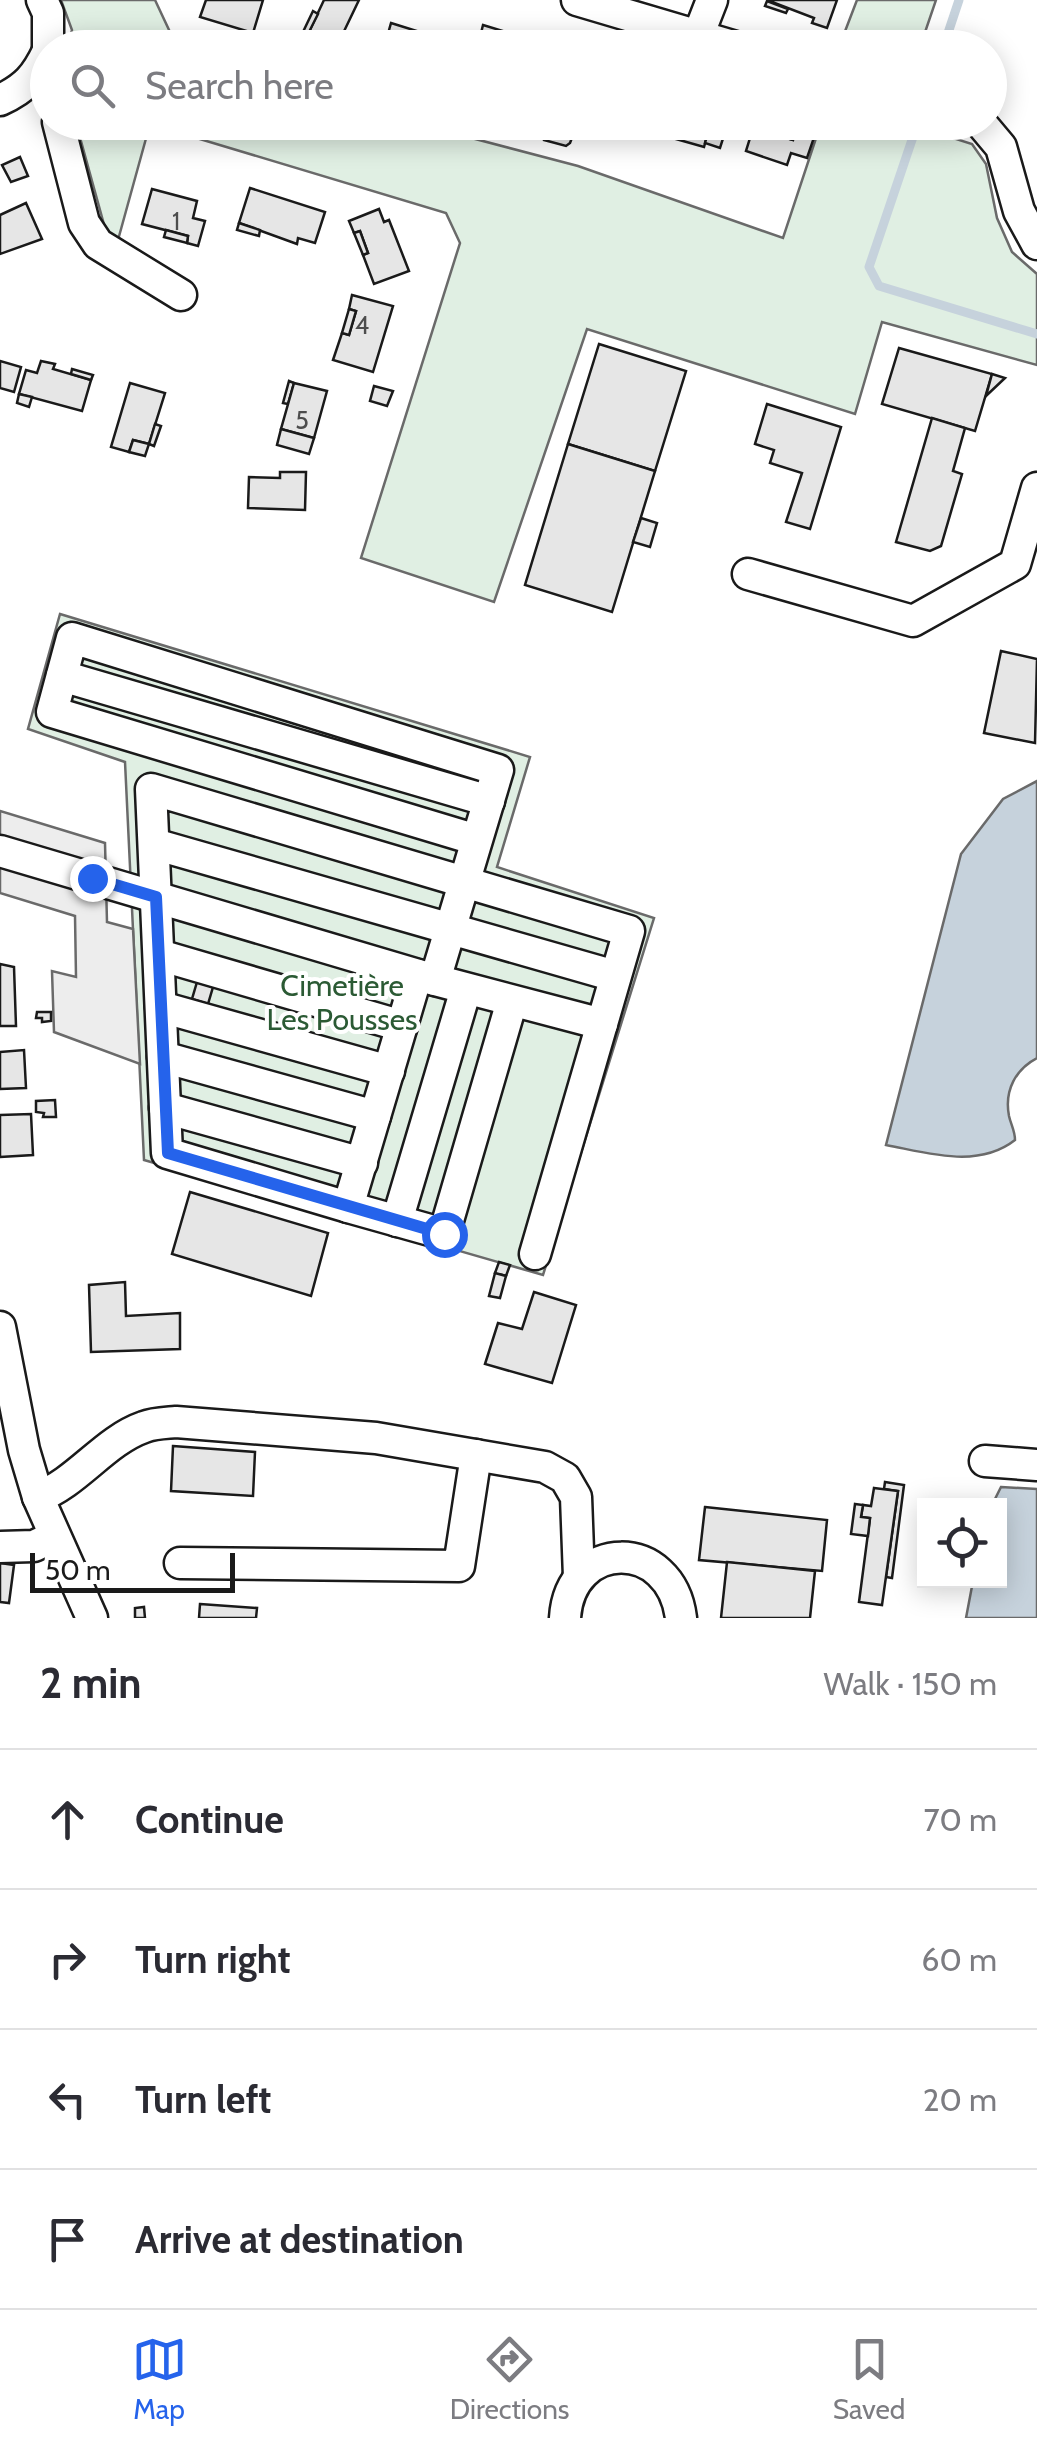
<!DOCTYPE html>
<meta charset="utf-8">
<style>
:root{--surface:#fff;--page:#f7f7f7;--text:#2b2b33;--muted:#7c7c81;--line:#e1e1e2;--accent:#2563eb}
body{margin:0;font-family:Cabin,sans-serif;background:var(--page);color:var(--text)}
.controls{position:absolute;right:30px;bottom:30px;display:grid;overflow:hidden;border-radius:0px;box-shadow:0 5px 25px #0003}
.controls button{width:90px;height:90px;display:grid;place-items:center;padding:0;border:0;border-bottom:2px solid var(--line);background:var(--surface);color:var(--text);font:50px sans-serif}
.scale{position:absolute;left:30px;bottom:25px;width:205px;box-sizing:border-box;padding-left:10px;border:5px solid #1a1a1a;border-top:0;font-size:28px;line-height:35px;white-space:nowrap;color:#1a1a1a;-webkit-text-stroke:8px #fff;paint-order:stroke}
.stop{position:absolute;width:30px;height:30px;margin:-22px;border:8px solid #2563eb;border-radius:50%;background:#fff}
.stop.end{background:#2563eb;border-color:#fff;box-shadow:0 2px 10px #0008}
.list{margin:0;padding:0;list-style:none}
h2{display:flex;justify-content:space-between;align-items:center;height:130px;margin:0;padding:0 40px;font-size:42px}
h2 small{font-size:32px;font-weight:400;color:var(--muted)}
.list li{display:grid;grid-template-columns:65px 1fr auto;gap:30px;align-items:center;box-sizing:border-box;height:140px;padding:0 40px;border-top:2px solid var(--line)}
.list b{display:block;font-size:38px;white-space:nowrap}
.list em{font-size:32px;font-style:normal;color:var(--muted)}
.icon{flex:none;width:55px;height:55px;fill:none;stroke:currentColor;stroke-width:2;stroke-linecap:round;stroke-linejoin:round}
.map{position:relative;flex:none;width:1037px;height:1618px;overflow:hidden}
.search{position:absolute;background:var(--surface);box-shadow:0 5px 25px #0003;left:30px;right:30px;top:30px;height:110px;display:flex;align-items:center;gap:25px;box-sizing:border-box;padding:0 35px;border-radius:55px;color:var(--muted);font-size:38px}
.sheet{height:690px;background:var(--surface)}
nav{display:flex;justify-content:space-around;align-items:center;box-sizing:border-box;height:140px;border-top:2px solid var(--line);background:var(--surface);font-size:28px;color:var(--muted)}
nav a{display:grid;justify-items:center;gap:5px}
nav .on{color:var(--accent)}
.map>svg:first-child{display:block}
.green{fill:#e0efe3;stroke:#6a6a6a;stroke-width:2.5}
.parking{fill:#ededed;stroke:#6a6a6a;stroke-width:2.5}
.water{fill:#c6d2dc;stroke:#6a6a6a;stroke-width:2.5}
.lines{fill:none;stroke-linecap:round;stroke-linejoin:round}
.stream{stroke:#c6d2dc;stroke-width:9}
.building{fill:#e6e6e6;stroke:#1a1a1a;stroke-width:2.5}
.minor-casing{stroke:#1a1a1a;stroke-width:35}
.minor{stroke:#fff;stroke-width:30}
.route{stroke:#2563eb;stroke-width:12}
.labels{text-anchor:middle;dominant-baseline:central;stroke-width:8;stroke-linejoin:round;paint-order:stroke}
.number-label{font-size:25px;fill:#4d4d4d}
.park-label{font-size:30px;fill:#2b5a34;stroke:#fff}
</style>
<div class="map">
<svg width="1037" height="1618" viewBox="0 0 1037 1618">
<rect width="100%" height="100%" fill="#fff"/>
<g class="green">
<polygon points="61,0 155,0 177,47 67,47 72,30"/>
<polygon points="857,0 936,0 920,47 839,47"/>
<polygon points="380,122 422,125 578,166 783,238 821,123 906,123 972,144 986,164 997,218 1012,252 1037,274 1037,365 882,322 855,414 587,329 494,602 361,558 460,243 446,213 150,124 118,240 108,239 76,123"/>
<polygon points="60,614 530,757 497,867 654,918 543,1275 144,1160 125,762 28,729"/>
</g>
<polygon class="parking" points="0,811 105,843 107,922 133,929 140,1064 54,1032 52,971 76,977 75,916 0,893"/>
<g class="water">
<path d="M 1037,781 L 1037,1058 C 1016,1069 1004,1090 1009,1116 C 1011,1125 1015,1131 1015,1140 C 978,1169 929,1153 886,1145 L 961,854 L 1003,799 Z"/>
<polygon points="1001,1487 1037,1489 1037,1618 966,1618 973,1581 1000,1580 1000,1506 992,1505"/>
</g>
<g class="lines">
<g class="stream">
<polyline points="943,48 959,0"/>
<polyline points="918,122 869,267 879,286 1037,334"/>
</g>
</g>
<g class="building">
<polygon points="206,0 263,0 253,33 200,17"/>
<polygon points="324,0 359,0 336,48 307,36"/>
<polygon points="767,0 837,0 827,28 812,23 814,18"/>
<polygon points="767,1 788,9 786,13 765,6"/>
<polygon points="313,11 318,14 307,36 302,34"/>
<polygon points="391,23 433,36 432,41 447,48 384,48"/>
<polygon points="483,25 503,31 501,38 481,33"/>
<polygon points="481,33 529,47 528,48 477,48"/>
<polygon points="542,122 579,122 575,136 541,126"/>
<polygon points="579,122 585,122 581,138 575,136"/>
<polygon points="665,122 711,122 704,147 662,135"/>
<polygon points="711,122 728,123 720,148 705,143"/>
<polygon points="755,122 783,122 779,136 793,140 799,122 818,126 807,158 791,153 787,165 746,151"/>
<polygon points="783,122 799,122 793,140 779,136"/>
<polygon points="544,127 573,135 570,143 566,146 544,140"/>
<polygon points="20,157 28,176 11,182 2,165"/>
<polygon points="250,188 325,212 315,243 298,238 297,244 239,223"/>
<polygon points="152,189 197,201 193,218 205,221 198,246 187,243 188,236 142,224"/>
<polygon points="26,203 42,239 0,254 0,215"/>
<polygon points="379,209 384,222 389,220 409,271 374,284 363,255 368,253 360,231 354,233 349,221"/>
<polygon points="239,223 260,230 259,236 237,230"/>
<polygon points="166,230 188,236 187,243 164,237"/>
<polygon points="360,231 368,253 363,255 354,233"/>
<polygon points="352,295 393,306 373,372 333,360 342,333 349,335 356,311 349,309"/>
<polygon points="349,309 356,311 349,335 342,333"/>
<polygon points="599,344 686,371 655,471 568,444"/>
<polygon points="899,348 992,374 975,431 882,404"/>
<polygon points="0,361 21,367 14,392 0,388"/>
<polygon points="41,361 55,364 53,369 91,380 82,411 19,394 26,370 37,373"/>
<polygon points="72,369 93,375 91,380 71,374"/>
<polygon points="992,374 1005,378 986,396"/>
<polygon points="289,381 294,383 288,404 283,403"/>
<polygon points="130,383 165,393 149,444 133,440 129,452 111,447"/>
<polygon points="294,383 327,391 314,438 281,429"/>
<polygon points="374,386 393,391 387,406 370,401"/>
<polygon points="19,394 32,397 29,407 17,403"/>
<polygon points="767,404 841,427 810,529 786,522 802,473 770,463 774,450 755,444"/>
<polygon points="932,418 965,428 953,471 962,474 941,546 930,551 896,542"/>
<polygon points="155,424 161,426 154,446 149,444"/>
<polygon points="281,429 314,438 309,454 277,445"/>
<polygon points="133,440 149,444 145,456 129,452"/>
<polygon points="568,444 655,471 612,612 525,585"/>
<polygon points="280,472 306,472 305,510 248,508 249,477 280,478"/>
<polygon points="641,518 657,523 650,547 633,542"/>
<polygon points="1001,651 1037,659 1035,743 984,733"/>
<polygon points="0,964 14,967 16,1026 0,1026"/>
<polygon points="197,982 213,987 208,1004 192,999"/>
<polygon points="37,1012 51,1012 51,1021 42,1022 42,1018 36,1018"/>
<polygon points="24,1050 26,1088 0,1089 0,1052"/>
<polygon points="55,1100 56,1117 43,1117 44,1113 36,1112 36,1101"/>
<polygon points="31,1114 33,1155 0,1157 0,1115"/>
<polygon points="190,1192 328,1233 311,1296 172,1254"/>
<polygon points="499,1262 510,1265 506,1276 495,1273"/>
<polygon points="495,1273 506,1276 500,1298 489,1296"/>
<polygon points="125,1282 126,1316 180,1313 180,1349 91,1352 89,1285"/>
<polygon points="534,1292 576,1305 552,1383 485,1364 498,1323 522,1329"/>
<polygon points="173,1446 255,1452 253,1496 171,1491"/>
<polygon points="885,1482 904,1485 892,1578 886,1577 898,1491 884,1489"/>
<polygon points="874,1488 898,1491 882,1605 859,1602 870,1518 861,1517 863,1505 871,1506"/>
<polygon points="855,1504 863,1505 861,1517 870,1518 868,1536 851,1534"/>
<polygon points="705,1507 827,1520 822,1571 699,1560"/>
<polygon points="727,1562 815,1571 810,1618 721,1618"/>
<polygon points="0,1563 14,1565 9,1603 0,1602"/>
<polygon points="200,1604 257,1608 256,1618 199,1618"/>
<polygon points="144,1607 145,1618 135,1618 135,1608"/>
</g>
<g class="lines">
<defs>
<g id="minor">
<polyline points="42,0 48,13 48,48"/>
<polyline points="577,0 739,48"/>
<polyline points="698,36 712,0"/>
<path d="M 0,100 C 26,88 36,76 48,51"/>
<polyline points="58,122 84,223 98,244 181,295"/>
<polyline points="980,122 1001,147 1019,211 1037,244"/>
<polyline points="748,574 913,621 1015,564 1037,488"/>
<polyline points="62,676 489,801"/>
<polyline points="154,844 615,976"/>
<polyline points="0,851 435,980 602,1024"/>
<polyline points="159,955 402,1026"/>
<polyline points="417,975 348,1207 444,1234 512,1001"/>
<polyline points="435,980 498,770 72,638 52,712 477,840"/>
<polyline points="161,1007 389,1071"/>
<polyline points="163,1057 375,1116"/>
<polyline points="165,1108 362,1163"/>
<polyline points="348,1207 167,1153 151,789 629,931 535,1254"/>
<polyline points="397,1221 466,989"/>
<polyline points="0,1327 24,1450 38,1497 92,1618"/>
<polyline points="985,1461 1037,1465"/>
<path d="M 38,1497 C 78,1482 104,1441 144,1427 C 154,1423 165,1423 176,1422 L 376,1438 L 545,1467 L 565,1478 L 576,1497 L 579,1577"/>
<polyline points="0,1547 34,1546 53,1537"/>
<polyline points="180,1563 459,1566 476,1455"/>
<path d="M 565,1618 C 570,1538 671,1537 681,1618"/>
</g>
</defs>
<use href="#minor" class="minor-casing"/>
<use href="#minor" class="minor"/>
</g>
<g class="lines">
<polyline class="route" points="92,878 156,897 168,1153 444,1234"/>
</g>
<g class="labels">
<g class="number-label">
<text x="176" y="221">1</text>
<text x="362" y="325">4</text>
<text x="302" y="420">5</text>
</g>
<g class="park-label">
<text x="342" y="985">Cimetière<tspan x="342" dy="34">Les Pousses</tspan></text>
</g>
</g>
</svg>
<div class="controls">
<button><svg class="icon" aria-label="locate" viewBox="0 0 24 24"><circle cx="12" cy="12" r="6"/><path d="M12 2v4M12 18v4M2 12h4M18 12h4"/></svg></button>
</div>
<div class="scale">50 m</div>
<div class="stop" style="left:444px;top:1234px"></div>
<div class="stop end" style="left:92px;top:878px"></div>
<div class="search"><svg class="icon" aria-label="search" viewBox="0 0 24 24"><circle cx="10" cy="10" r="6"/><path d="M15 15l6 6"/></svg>Search here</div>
</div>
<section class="sheet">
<h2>2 min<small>Walk · 150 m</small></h2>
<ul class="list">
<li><svg class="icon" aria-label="ahead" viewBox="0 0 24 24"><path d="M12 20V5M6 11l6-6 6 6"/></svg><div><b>Continue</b></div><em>70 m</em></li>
<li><svg class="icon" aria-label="right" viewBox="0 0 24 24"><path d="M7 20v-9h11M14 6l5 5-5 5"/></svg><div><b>Turn right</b></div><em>60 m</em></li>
<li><svg class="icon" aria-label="left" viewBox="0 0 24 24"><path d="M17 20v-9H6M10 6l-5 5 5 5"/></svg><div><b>Turn left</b></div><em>20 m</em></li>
<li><svg class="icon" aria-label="arrive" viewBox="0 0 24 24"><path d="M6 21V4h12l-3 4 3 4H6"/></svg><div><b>Arrive at destination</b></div></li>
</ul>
</section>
<nav>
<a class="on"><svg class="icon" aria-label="map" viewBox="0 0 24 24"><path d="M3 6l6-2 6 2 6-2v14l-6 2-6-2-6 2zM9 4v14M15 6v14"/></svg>Map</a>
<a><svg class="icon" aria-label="directions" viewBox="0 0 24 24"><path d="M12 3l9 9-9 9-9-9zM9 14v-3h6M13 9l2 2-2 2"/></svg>Directions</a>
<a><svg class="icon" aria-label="saved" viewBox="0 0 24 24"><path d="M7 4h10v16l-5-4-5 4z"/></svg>Saved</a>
</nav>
